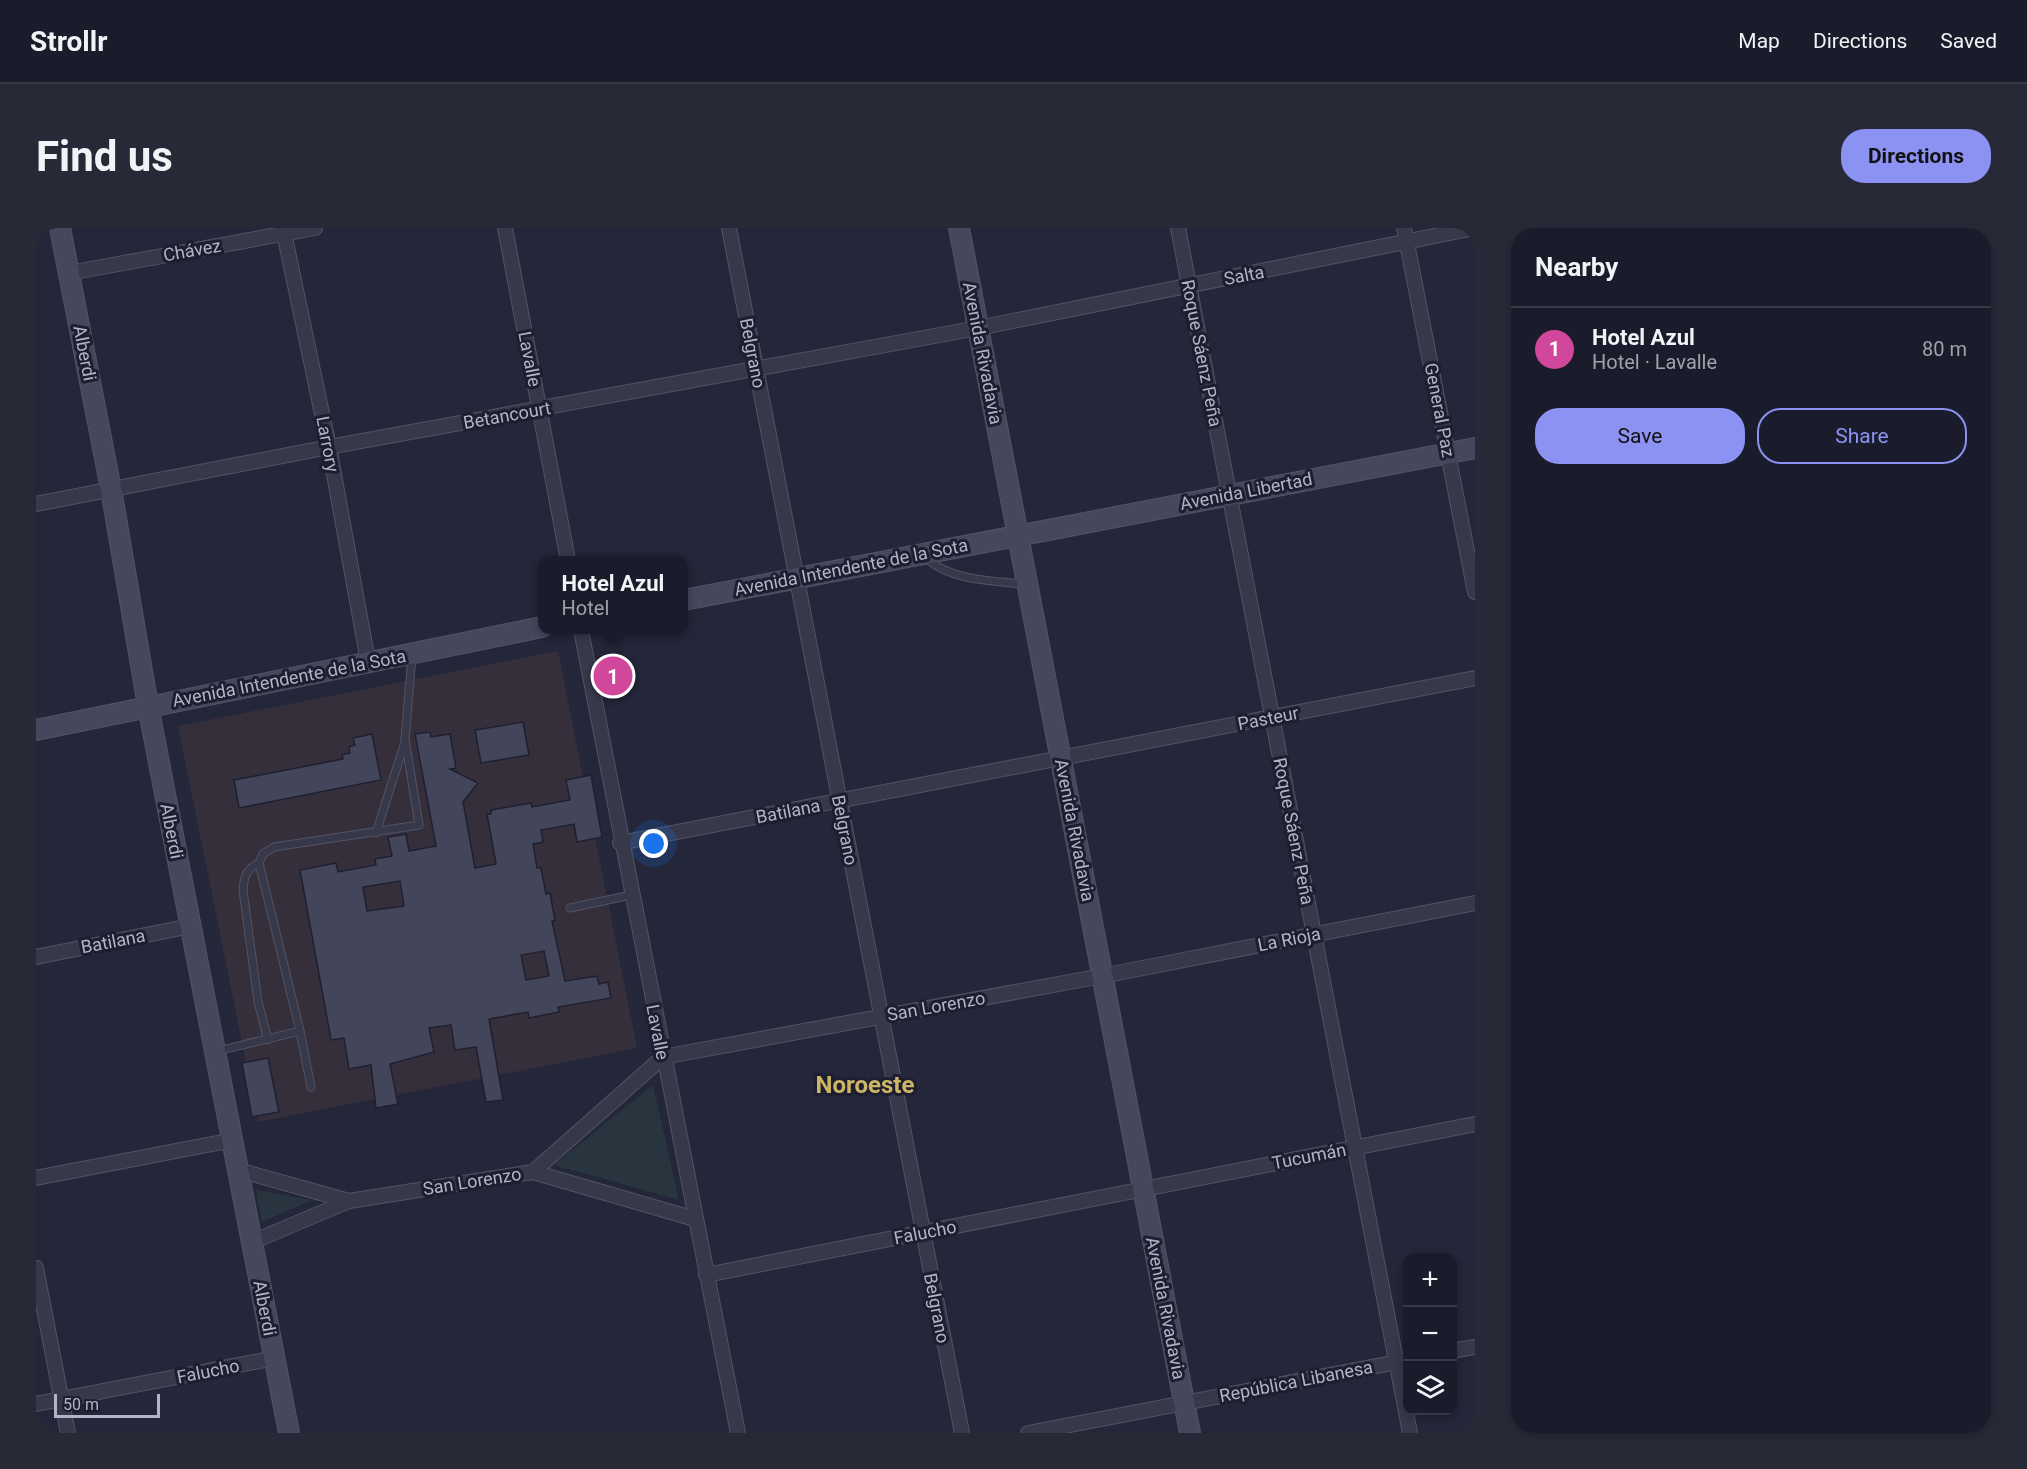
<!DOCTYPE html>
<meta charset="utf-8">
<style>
:root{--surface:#1b1c2b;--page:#282937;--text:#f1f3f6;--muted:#a0a1a9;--line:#393a47;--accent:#8c92f1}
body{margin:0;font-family:Roboto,sans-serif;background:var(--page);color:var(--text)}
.controls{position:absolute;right:18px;bottom:18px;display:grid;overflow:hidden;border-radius:12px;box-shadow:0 3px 9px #0003}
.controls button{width:54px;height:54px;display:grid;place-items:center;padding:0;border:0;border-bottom:2px solid var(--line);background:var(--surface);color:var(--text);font:30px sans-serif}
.scale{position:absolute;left:18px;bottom:15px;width:106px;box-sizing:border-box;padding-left:6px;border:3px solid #b3b4c6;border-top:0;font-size:16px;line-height:21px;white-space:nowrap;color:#b3b4c6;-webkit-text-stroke:4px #1d1e2f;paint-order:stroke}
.you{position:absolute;left:618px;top:616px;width:21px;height:21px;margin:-15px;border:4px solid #fff;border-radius:50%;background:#1a73e8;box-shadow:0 0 0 9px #1a73e833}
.badge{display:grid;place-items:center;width:39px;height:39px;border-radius:50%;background:var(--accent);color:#fff;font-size:20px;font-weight:700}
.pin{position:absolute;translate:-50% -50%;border:3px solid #fff;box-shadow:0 2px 6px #0006}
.popup{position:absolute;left:502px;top:328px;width:150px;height:78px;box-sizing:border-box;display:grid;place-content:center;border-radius:12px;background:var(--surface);filter:drop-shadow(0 2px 4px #0005);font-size:20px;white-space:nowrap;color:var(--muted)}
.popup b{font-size:22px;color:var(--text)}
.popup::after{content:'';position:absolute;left:50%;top:100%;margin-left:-12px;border:12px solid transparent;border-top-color:var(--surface)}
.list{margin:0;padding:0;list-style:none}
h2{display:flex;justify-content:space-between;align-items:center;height:78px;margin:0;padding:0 24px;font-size:26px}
h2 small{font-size:20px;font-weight:400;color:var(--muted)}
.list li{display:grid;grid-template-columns:39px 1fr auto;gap:18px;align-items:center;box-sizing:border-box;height:84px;padding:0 24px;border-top:2px solid var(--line)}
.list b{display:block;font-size:22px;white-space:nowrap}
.list p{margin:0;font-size:20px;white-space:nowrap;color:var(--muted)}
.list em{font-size:20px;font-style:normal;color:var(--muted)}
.actions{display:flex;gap:12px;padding:18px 24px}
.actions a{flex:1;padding:14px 0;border:2px solid var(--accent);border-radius:24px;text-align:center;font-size:21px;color:var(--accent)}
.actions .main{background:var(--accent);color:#111}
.icon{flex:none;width:33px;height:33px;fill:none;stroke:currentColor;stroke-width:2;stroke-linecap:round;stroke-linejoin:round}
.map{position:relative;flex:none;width:1439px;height:1205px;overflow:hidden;border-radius:24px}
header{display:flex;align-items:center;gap:36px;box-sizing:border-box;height:84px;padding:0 30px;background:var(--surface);border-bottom:2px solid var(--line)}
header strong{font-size:28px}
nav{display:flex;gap:33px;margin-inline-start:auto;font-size:21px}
.intro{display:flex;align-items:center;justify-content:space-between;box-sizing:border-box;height:144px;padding:0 36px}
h1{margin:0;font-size:42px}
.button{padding:15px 27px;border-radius:24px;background:var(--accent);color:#111;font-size:21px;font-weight:700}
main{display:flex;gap:36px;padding:0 36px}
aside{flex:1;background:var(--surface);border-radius:24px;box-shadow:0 3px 9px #0003}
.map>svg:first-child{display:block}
.medical{fill:#352f3b}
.green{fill:#29353e}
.building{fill:#43455b;stroke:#1e2031;stroke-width:1.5;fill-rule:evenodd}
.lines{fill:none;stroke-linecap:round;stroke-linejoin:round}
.lane-casing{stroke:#525465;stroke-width:9}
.street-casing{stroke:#525465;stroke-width:16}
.secondary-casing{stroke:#525465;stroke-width:22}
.lane{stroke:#37394a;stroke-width:7}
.street{stroke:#37394a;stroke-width:14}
.secondary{stroke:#46475d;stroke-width:20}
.labels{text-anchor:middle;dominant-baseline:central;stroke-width:6;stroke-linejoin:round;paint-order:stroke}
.street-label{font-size:18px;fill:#b3b4c6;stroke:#1d1e2f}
.district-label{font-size:24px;font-weight:bold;fill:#cdb566;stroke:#1d1e2f}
</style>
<header>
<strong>Strollr</strong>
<nav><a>Map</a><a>Directions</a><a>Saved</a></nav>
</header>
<div class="intro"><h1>Find us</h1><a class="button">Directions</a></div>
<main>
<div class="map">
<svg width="1439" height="1205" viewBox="0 0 1439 1205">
<rect width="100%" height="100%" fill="#242639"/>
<polygon class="medical" points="522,423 601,820 222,894 142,498"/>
<g class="green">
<polygon points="617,857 643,972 518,937"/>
<polygon points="220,962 276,972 226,994"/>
</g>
<g class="building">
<polygon points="487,494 493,527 445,535 439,502"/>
<path d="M 394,504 L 395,509 L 414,506 L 420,540 L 414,541 L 442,555 L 427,574 L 439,640 L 460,636 L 451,586 L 455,586 L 455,582 L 495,575 L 496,579 L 534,572 L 530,552 L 555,547 L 566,609 L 541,614 L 538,596 L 505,602 L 507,614 L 497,616 L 501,640 L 505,640 L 510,666 L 514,665 L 519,692 L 516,693 L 529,753 L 561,748 L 563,756 L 572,754 L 575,770 L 522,779 L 523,784 L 493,790 L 492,784 L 453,791 L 467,872 L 450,874 L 440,819 L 419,822 L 415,797 L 393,800 L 398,824 L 354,836 L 362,876 L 340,880 L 335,837 L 313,841 L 308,810 L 295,812 L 264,642 L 300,635 L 302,644 L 340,637 L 339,631 L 356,628 L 352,609 L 370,606 L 373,623 L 400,618 L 379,506 ZM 364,653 L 368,678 L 331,683 L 327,659 ZM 508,723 L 513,748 L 490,752 L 485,727 Z"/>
<polygon points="336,506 345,552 203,580 198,552 307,531 306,527 314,525 313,519 319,517 317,510"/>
<polygon points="232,830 243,884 216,889 206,835"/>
</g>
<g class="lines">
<defs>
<g id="lane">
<path d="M 889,329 C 914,353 957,353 989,356"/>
<polyline points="340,605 369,514"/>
<path d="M 223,635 C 210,641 208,649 207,662 L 222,774 L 232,812"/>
<polyline points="534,680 595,667"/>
<polyline points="182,823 264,803"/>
<polyline points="275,859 264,803 223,635 227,626 238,619 383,597 369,511 376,428"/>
</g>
<g id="street">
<polyline points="247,0 293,219 332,433"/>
<polyline points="469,0 532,332"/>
<polyline points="693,0 926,1205"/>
<polyline points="1142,0 1374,1205"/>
<polyline points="1368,0 1439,364"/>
<polyline points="33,45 279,0"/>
<polyline points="0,276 293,219 942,100 1438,0"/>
<polyline points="545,402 702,1205"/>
<polyline points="584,615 1439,450"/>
<polyline points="0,729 155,698"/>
<polyline points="202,942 313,973"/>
<polyline points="497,944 627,829 1066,748 1439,675"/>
<polyline points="0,950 197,912"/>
<polyline points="216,1014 313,973 497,944 659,991"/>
<polyline points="0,1040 32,1205"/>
<polyline points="670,1047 1439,896"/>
<polyline points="1416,1123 1439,1119"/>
<polyline points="0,1176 239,1130"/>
<polyline points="992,1205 1372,1132"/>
</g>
<g id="secondary">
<polyline points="24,0 75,261 112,478 253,1205"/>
<polyline points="923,0 1154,1205"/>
<polyline points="648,372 1439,220"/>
<polyline points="0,502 506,399"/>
</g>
</defs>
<use href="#lane" class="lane-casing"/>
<use href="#street" class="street-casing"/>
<use href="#secondary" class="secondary-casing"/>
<use href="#lane" class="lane"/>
<use href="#street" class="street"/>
<use href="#secondary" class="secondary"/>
</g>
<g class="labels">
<g class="street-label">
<text transform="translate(156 22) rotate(-10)">Chávez</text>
<text transform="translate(1208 47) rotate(-11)">Salta</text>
<text transform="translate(49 125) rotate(79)">Alberdi</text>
<text transform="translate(717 125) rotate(79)">Belgrano</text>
<text transform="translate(947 125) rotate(79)">Avenida Rivadavia</text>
<text transform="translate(1166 125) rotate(79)">Roque Sáenz Peña</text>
<text transform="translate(494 131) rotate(79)">Lavalle</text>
<text transform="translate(1404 182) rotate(79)">General Paz</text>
<text transform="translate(471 187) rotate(-10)">Betancourt</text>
<text transform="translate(292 216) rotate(79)">Larrory</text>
<text transform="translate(1210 263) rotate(-11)">Avenida Libertad</text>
<text transform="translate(815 339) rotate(-11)">Avenida Intendente de la Sota</text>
<text transform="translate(253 450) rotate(-11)">Avenida Intendente de la Sota</text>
<text transform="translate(1232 490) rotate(-11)">Pasteur</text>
<text transform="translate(752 583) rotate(-11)">Batilana</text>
<text transform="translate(809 602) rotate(79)">Belgrano</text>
<text transform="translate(1039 602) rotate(79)">Avenida Rivadavia</text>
<text transform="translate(136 603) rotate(79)">Alberdi</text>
<text transform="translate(1258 603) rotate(79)">Roque Sáenz Peña</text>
<text transform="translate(1253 711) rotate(-11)">La Rioja</text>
<text transform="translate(77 713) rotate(-11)">Batilana</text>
<text transform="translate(900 778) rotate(-10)">San Lorenzo</text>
<text transform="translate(622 804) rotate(79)">Lavalle</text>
<text transform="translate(1273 928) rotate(-11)">Tucumán</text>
<text transform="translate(436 953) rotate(-9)">San Lorenzo</text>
<text transform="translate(889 1004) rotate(-11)">Falucho</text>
<text transform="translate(229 1080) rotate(79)">Alberdi</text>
<text transform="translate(901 1080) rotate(79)">Belgrano</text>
<text transform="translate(1130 1080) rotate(79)">Avenida Rivadavia</text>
<text transform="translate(172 1143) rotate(-11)">Falucho</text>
<text transform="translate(1260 1153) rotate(-11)">República Libanesa</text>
</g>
<g class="district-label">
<text x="829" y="857">Noroeste</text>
</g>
</g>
</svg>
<div class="controls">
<button>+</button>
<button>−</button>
<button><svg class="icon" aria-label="layers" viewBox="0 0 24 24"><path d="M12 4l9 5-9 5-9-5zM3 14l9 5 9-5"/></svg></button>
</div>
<div class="scale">50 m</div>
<div class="you"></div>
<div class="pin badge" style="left:577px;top:448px;background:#d1479c">1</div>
<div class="popup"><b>Hotel Azul</b>Hotel</div>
</div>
<aside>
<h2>Nearby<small></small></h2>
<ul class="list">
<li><span class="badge" style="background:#d1479c">1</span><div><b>Hotel Azul</b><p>Hotel · Lavalle</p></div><em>80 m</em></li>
</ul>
<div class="actions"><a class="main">Save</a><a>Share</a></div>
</aside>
</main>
